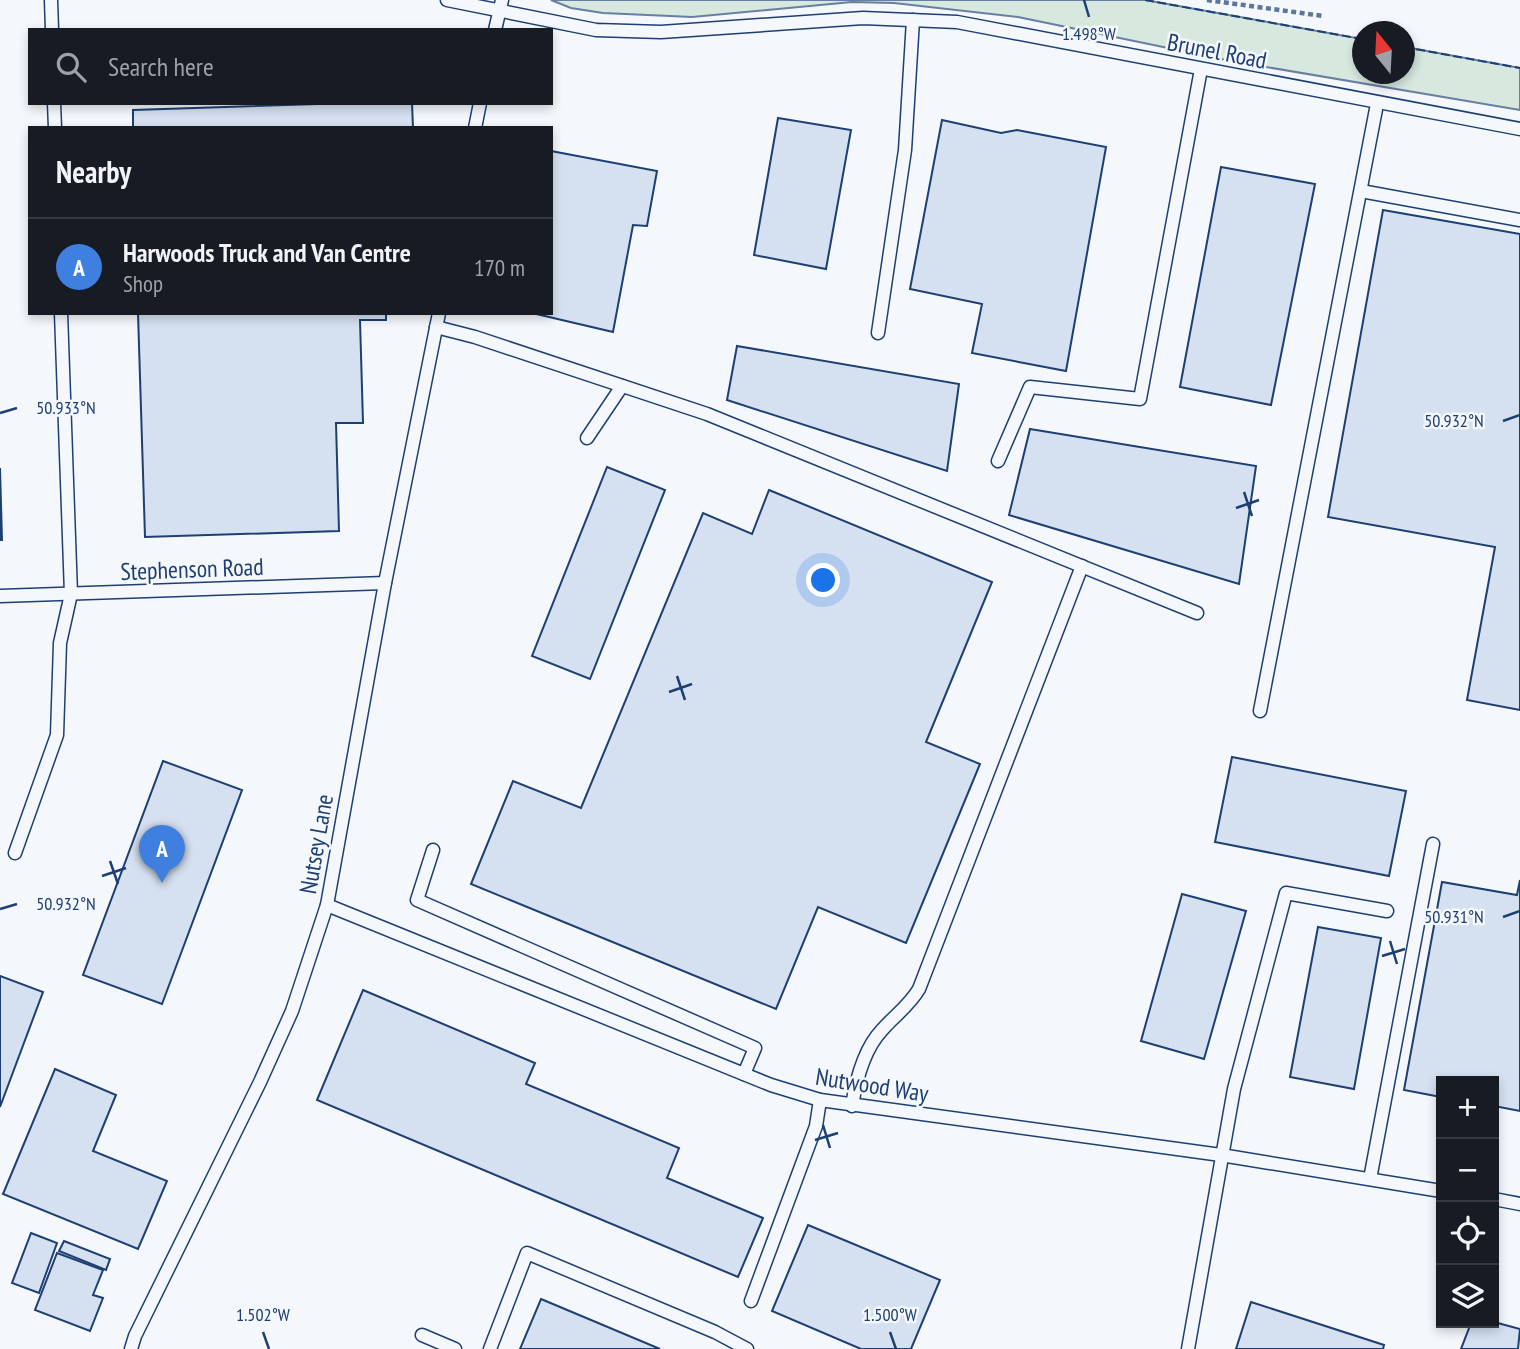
<!DOCTYPE html>
<meta charset="utf-8">
<style>
:root{--surface:#171b24;--page:#20242c;--text:#f1f3f6;--muted:#9ea1a6;--line:#363941;--accent:#c62828}
body{margin:0;font-family:"PT Sans Narrow",sans-serif;background:var(--page);color:var(--text)}
.controls{position:absolute;right:21px;bottom:21px;display:grid;overflow:hidden;border-radius:0px;box-shadow:0 4px 10px #0003}
.controls button{width:63px;height:63px;display:grid;place-items:center;padding:0;border:0;border-bottom:2px solid var(--line);background:var(--surface);color:var(--text);font:35px sans-serif}
.compass{position:absolute;left:1352px;top:21px;width:63px;height:63px;border-radius:50%;background:var(--surface);box-shadow:0 4px 10px #0003;rotate:342deg}
.you{position:absolute;left:824px;top:581px;width:24px;height:24px;margin:-18px;border:5px solid #fff;border-radius:50%;background:#1a73e8;box-shadow:0 0 0 10px #1a73e833}
.badge{display:grid;place-items:center;width:46px;height:46px;border-radius:50%;background:var(--accent);color:#fff;font-size:23px;font-weight:700}
.pin{position:absolute;translate:-50% -58px;filter:drop-shadow(0 2px 4px #0008)}
.pin::after{content:'';position:absolute;top:37px;width:24px;height:21px;background:inherit;clip-path:polygon(0 0,100% 0,50% 100%)}
.list{margin:0;padding:0;list-style:none}
h2{display:flex;justify-content:space-between;align-items:center;height:91px;margin:0;padding:0 28px;font-size:30px}
h2 small{font-size:23px;font-weight:400;color:var(--muted)}
.list li{display:grid;grid-template-columns:46px 1fr auto;gap:21px;align-items:center;box-sizing:border-box;height:98px;padding:0 28px;border-top:2px solid var(--line)}
.list b{display:block;font-size:26px;white-space:nowrap}
.list p{margin:0;font-size:23px;white-space:nowrap;color:var(--muted)}
.list em{font-size:23px;font-style:normal;color:var(--muted)}
.icon{flex:none;width:38px;height:38px;fill:none;stroke:currentColor;stroke-width:2;stroke-linecap:round;stroke-linejoin:round}
.map{position:relative;flex:none;width:1520px;height:1349px;overflow:hidden}
.search{position:absolute;background:var(--surface);box-shadow:0 4px 10px #0003;left:28px;top:28px;width:525px;height:77px;display:flex;align-items:center;gap:18px;box-sizing:border-box;padding:0 24px;border-radius:0px;color:var(--muted);font-size:26px}
.panel{position:absolute;background:var(--surface);box-shadow:0 4px 10px #0003;left:28px;top:126px;width:525px;height:189px;border-radius:0px}
.map>svg:first-child{display:block}
.green{fill:#d7e8df;stroke:#687fa3;stroke-width:2}
.building{fill:#d5e0f0;stroke:#1d3f73;stroke-width:2}
.lines{fill:none;stroke-linecap:round;stroke-linejoin:round}
.lane-casing{stroke:#1d3f73;stroke-width:15}
.path{stroke:#5e769c;stroke-width:4.5;stroke-dasharray:5 3.5;stroke-linecap:butt}
.lane{stroke:#f4f7fb;stroke-width:12}
.fence{stroke:#1d3f73;stroke-width:2;stroke-dasharray:9 3.5;stroke-linecap:butt}
.ticks{fill:none;stroke:#1d3f73;stroke-width:2.5}
.labels{text-anchor:middle;dominant-baseline:central;stroke-width:5;stroke-linejoin:round;paint-order:stroke}
.street-label{font-size:24px;fill:#1d3f73;stroke:#f4f7fb}
.ticks-label{font-size:18px;text-anchor:middle;fill:#1d3f73;stroke:#f4f7fb;stroke-width:5;stroke-linejoin:round;paint-order:stroke}
</style>
<div class="map">
<svg width="1520" height="1349" viewBox="0 0 1520 1349">
<rect width="100%" height="100%" fill="#f4f7fb"/>
<polygon class="green" points="551,0 1145,0 1362,39 1362,74 1404,74 1405,47 1520,68 1520,110 1231,61 1018,17 894,3 852,2 692,17 603,13 571,8"/>
<g class="building">
<polygon points="349,103 412,103 413,128 133,128 133,110"/>
<polygon points="778,118 851,130 826,269 754,255"/>
<polygon points="942,120 1001,133 1017,130 1106,147 1066,371 972,353 982,304 910,289"/>
<polygon points="551,151 657,171 647,226 633,225 613,332 532,313 551,313"/>
<polygon points="1221,167 1315,184 1271,405 1180,387"/>
<polygon points="1383,210 1520,234 1520,710 1467,700 1495,547 1328,517"/>
<polygon points="138,313 386,313 386,320 360,320 363,423 336,423 339,531 145,537"/>
<polygon points="737,346 959,384 947,471 727,400"/>
<polygon points="1030,429 1256,466 1239,584 1009,515"/>
<polygon points="607,467 665,490 590,679 532,656"/>
<polygon points="0,468 2,540 0,540"/>
<polygon points="769,490 992,582 926,742 980,764 906,943 818,907 776,1009 471,884 513,781 581,808 703,513 752,534"/>
<polygon points="1232,757 1406,791 1389,876 1215,842"/>
<polygon points="163,761 242,790 162,1004 83,975"/>
<polygon points="1520,880 1520,1111 1494,1106 1494,1081 1441,1081 1441,1097 1404,1090 1442,882 1517,895"/>
<polygon points="1182,894 1246,911 1204,1059 1141,1041"/>
<polygon points="1318,927 1381,938 1354,1089 1290,1077"/>
<polygon points="0,976 43,992 0,1107"/>
<polygon points="363,990 535,1063 526,1084 679,1148 667,1178 763,1218 738,1277 317,1100"/>
<polygon points="55,1069 116,1095 93,1151 167,1181 138,1249 3,1194"/>
<polygon points="808,1225 940,1280 911,1349 861,1349 772,1311"/>
<polygon points="31,1233 57,1243 39,1293 12,1283"/>
<polygon points="64,1241 110,1259 106,1270 59,1251"/>
<polygon points="57,1253 103,1270 93,1295 103,1298 90,1331 35,1310"/>
<polygon points="541,1299 660,1349 520,1349"/>
<polygon points="1251,1302 1384,1345 1383,1349 1236,1349"/>
<polygon points="1494,1322 1520,1329 1518,1349 1461,1349 1471,1323"/>
</g>
<g class="lines">
<defs>
<g id="lane">
<polyline points="51,0 52,30"/>
<polyline points="447,0 596,30 661,32 863,18 957,22 1520,129"/>
<polyline points="495,30 502,0"/>
<polyline points="54,103 55,128"/>
<polyline points="475,128 480,103"/>
<polyline points="1361,191 1520,220"/>
<polyline points="436,327 475,337 707,414 1197,613"/>
<polyline points="878,333 905,150 913,20"/>
<polyline points="587,438 622,386"/>
<polyline points="998,461 1030,387 1140,399 1201,69"/>
<polyline points="0,596 385,583"/>
<polyline points="1260,711 1377,104"/>
<polyline points="433,850 417,900 755,1048 744,1074"/>
<polyline points="15,853 57,735 60,643 71,594 61,313"/>
<polyline points="327,905 771,1085 820,1100 1221,1155 1441,1191"/>
<path d="M 852,1106 C 856,1080 864,1049 882,1030 C 895,1015 909,1006 919,989 L 1082,566"/>
<polyline points="1370,1179 1433,844"/>
<polyline points="1494,1199 1520,1204"/>
<polyline points="751,1301 816,1126 820,1100"/>
<polyline points="422,1335 455,1349"/>
<polyline points="131,1349 135,1336 260,1082 292,1011 327,905 385,583 439,313"/>
<polyline points="490,1349 527,1253 715,1332 747,1349"/>
<polyline points="1188,1349 1234,1089 1286,893 1387,911"/>
</g>
</defs>
<use href="#lane" class="lane-casing"/>
<polyline class="path" points="1207,0 1323,16"/>
<use href="#lane" class="lane"/>
<g class="fence">
<polyline points="1145,0 1362,39"/>
<polyline points="1404,47 1520,68"/>
</g>
</g>
<path class="ticks" d="M 1084,0 L 1089,17M 0,413 L 17,408M 1503,421 L 1520,415M 1244,492 L 1252,516M 1236,508 L 1259,500M 677,676 L 685,700M 669,692 L 692,684M 110,861 L 118,884M 102,876 L 126,868M 0,909 L 17,904M 1503,917 L 1520,911M 1390,941 L 1397,964M 1382,956 L 1405,949M 823,1125 L 830,1148M 815,1140 L 838,1133M 263,1332 L 269,1349M 890,1332 L 896,1349"/>
<g class="labels">
<g class="street-label">
<text transform="translate(1217 51) rotate(11)">Brunel Road</text>
<text transform="translate(192 569) rotate(-2)">Stephenson Road</text>
<text transform="translate(316 844) rotate(-80)">Nutsey Lane</text>
<text transform="translate(872 1085) rotate(9)">Nutwood Way</text>
</g>
</g>
<g class="ticks-label">
<text x="1089" y="40">1.498°W</text>
<text x="66" y="414">50.933°N</text>
<text x="1454" y="427">50.932°N</text>
<text x="66" y="910">50.932°N</text>
<text x="1454" y="923">50.931°N</text>
<text x="263" y="1321">1.502°W</text>
<text x="890" y="1321">1.500°W</text>
</g>
</svg>
<div class="controls">
<button>+</button>
<button>−</button>
<button><svg class="icon" aria-label="locate" viewBox="0 0 24 24"><circle cx="12" cy="12" r="6"/><path d="M12 2v4M12 18v4M2 12h4M18 12h4"/></svg></button>
<button><svg class="icon" aria-label="layers" viewBox="0 0 24 24"><path d="M12 4l9 5-9 5-9-5zM3 14l9 5 9-5"/></svg></button>
</div>
<svg class="compass" viewBox="-18 -18 36 36"><path d="M0-13l5 13h-10z" fill="#e53935"/><path d="M0 13l5-13h-10z" fill="#9ea1a6"/></svg>
<div class="you"></div>
<div class="pin badge" style="left:162px;top:883px;background:#3f7fe0">A</div>
<div class="search"><svg class="icon" aria-label="search" viewBox="0 0 24 24"><circle cx="10" cy="10" r="6"/><path d="M15 15l6 6"/></svg>Search here</div>
<section class="panel">
<h2>Nearby<small></small></h2>
<ul class="list">
<li><span class="badge" style="background:#3f7fe0">A</span><div><b>Harwoods Truck and Van Centre</b><p>Shop</p></div><em>170 m</em></li>
</ul>
</section>
</div>
